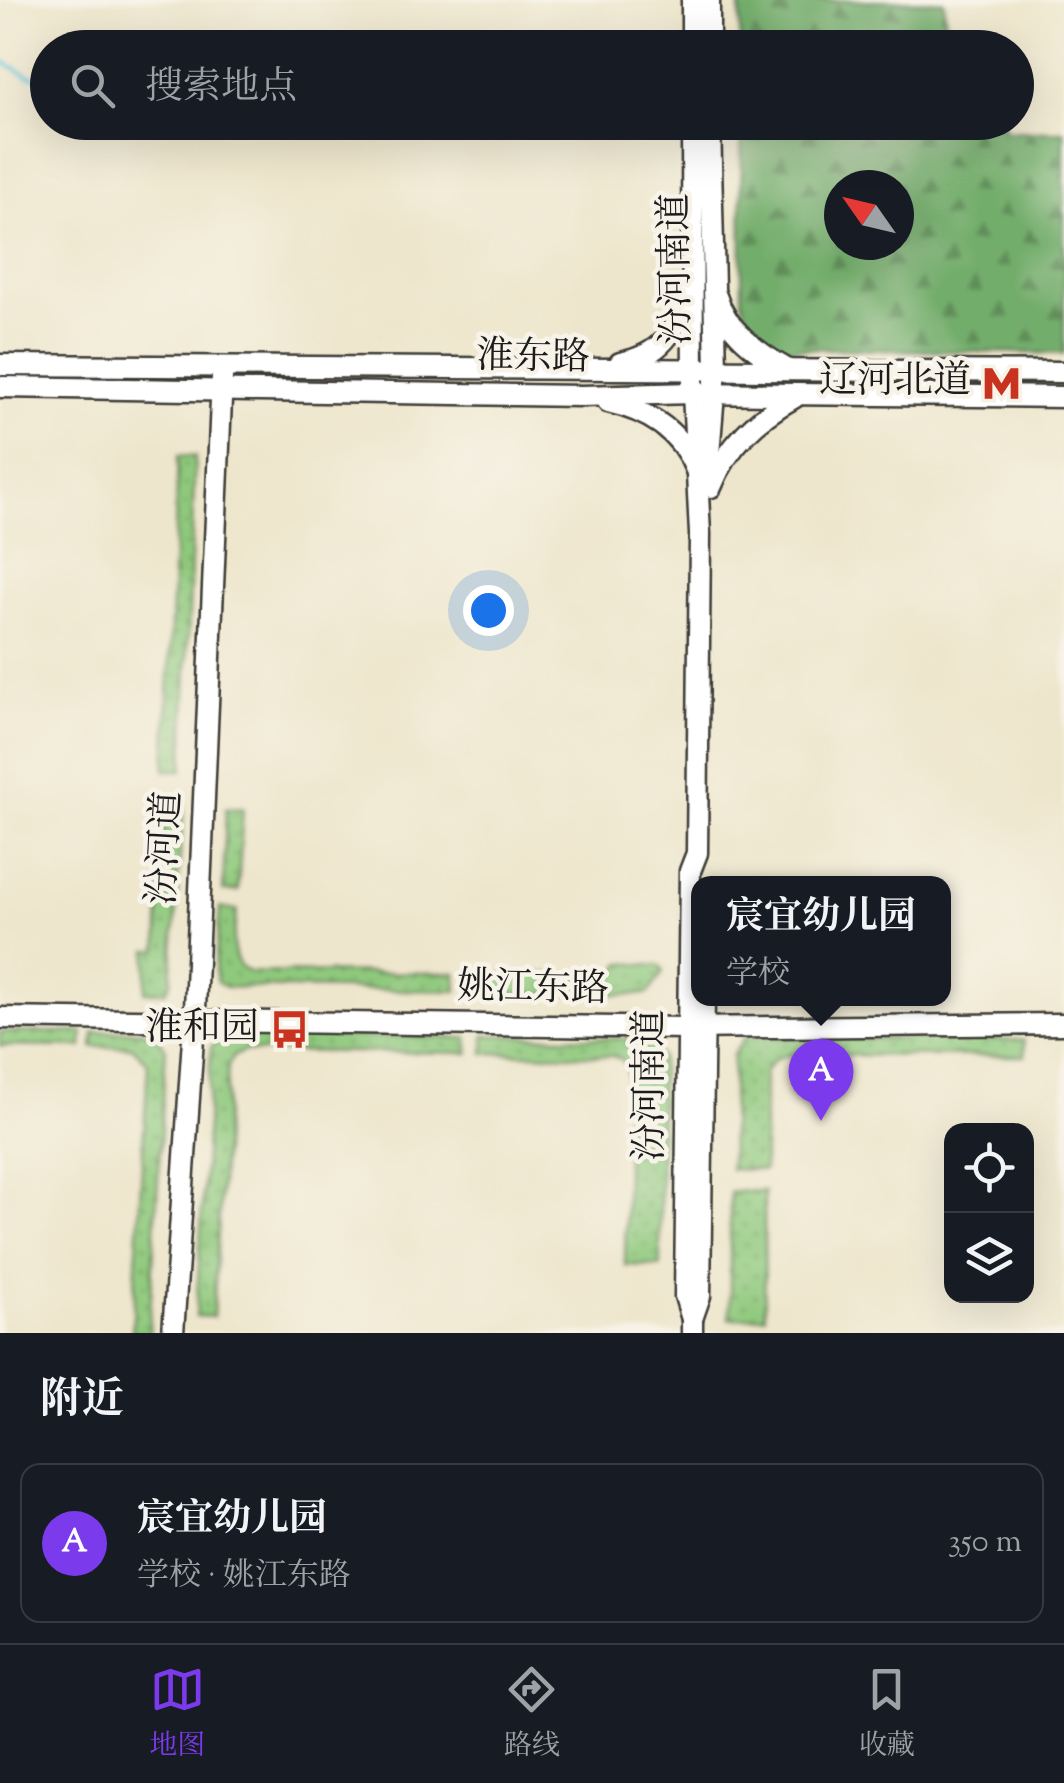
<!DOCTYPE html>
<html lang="zh">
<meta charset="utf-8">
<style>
:root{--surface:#171b24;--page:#242831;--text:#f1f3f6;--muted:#9ea1a6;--line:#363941;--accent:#7c3aed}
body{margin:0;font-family:"Sorts Mill Goudy","Noto Serif SC",serif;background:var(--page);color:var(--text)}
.controls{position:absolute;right:30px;bottom:30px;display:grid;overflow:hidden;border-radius:20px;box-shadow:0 10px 40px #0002}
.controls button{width:90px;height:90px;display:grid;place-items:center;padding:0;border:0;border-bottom:2px solid var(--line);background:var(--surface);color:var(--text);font:50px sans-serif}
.compass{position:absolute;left:824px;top:170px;width:90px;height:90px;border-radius:50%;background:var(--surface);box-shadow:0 10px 40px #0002;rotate:304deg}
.you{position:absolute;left:488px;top:610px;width:35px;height:35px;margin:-25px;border:8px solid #fff;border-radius:50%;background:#1a73e8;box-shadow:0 0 0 15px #1a73e833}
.badge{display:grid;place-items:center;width:65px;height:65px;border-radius:50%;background:var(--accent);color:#fff;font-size:32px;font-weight:700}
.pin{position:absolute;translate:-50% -82px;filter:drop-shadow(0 2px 5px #0008)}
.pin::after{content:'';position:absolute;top:52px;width:35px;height:30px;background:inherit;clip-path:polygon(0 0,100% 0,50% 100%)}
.popup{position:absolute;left:691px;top:876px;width:260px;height:130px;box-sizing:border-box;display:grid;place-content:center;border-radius:20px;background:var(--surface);filter:drop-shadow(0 2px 8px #0005);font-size:32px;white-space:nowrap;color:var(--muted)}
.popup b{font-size:38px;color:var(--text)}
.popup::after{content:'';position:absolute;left:50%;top:100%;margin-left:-20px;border:20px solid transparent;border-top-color:var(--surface)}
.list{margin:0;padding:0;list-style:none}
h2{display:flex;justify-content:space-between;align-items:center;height:130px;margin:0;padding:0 40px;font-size:42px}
h2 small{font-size:32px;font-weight:400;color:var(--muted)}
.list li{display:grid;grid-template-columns:65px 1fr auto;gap:30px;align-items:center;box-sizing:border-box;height:160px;margin:0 20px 20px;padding:0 20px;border:2px solid var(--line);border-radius:20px}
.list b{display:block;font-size:38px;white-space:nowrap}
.list p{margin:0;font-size:32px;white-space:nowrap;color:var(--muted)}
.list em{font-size:32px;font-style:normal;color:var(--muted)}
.icon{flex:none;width:55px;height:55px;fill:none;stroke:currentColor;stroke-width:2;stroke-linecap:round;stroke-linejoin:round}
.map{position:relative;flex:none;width:1064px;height:1333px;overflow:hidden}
.search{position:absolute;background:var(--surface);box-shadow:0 10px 40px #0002;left:30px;right:30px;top:30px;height:110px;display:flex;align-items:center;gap:25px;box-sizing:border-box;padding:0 35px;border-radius:55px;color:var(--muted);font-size:38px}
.sheet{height:310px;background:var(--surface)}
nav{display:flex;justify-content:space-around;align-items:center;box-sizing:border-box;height:140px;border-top:2px solid var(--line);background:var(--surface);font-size:28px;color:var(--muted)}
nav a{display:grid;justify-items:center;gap:5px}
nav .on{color:var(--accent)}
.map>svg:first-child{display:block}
.grass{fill:url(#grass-dots);stroke:#56724c;stroke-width:2.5}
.forest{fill:url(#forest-firs);stroke:#486444;stroke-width:2.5;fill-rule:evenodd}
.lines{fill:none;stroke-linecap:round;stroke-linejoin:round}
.stream{stroke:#62c6df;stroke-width:4}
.secondary-casing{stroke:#3c3a36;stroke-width:25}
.secondary{stroke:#fff;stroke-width:20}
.labels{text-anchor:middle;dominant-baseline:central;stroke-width:9;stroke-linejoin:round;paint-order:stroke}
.street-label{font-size:38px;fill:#1c1c1c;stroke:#f7f3e8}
.poi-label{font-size:38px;fill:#1c1c1c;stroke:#f7f3e8;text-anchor:end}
</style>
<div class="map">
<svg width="1064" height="1333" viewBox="0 0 1064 1333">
<defs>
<pattern id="grass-dots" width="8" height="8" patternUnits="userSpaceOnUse" patternTransform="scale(2.5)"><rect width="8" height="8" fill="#8fc97d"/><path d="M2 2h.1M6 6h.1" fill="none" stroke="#7bac6b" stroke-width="1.8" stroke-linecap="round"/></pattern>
<pattern id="forest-firs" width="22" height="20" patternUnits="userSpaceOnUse" patternTransform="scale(2.5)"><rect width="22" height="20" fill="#73ad6c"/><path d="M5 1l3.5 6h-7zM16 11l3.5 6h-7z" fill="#5e8c58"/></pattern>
</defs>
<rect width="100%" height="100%" fill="#f7f3e8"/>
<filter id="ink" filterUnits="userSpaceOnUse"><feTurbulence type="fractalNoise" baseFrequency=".01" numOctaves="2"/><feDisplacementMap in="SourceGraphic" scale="20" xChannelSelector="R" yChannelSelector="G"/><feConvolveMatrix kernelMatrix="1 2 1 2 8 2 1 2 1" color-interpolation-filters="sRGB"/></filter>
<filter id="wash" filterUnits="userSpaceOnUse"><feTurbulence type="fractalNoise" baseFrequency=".0048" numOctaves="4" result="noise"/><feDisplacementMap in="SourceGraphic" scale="40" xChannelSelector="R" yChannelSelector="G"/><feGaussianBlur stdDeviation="2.25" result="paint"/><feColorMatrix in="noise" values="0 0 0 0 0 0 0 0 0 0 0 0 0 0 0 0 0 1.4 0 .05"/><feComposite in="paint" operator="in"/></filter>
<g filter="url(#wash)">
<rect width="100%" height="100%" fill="#eee6cc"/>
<g class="grass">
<polygon points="178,456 195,457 183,770 165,770"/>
<polygon points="164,802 184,802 171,982 166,991 145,992 148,950 158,950"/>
<polygon points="243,808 238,891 223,891 226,809"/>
<path d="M 220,908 L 237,910 C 235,932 226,961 249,972 L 456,973 L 457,991 L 226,987 L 217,982 L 215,970 Z"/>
<polygon points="622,963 661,966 663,972 649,993 636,995 482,992 483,974 614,974"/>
<polygon points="141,1030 157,1037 166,1048 149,1333 132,1333 148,1063 132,1047 93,1047 94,1032"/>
<polygon points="0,1032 83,1032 82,1047 0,1046"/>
<polygon points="227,1034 468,1038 469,1053 245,1051 234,1056 228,1066 213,1317 196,1316 211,1047"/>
<polygon points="485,1035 640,1039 652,1044 661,1058 660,1266 625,1265 627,1067 621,1059 612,1056 484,1053"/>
<polygon points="745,1037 1024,1040 1025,1056 785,1055 773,1061 764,1073 764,1170 730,1169 733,1055"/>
<polygon points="764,1191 765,1316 730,1319 730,1192"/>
</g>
<g class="forest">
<polygon points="740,0 944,1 946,25 996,47 740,47"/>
<path d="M 1004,123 L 1004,131 L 1064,131 L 1064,354 L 789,348 L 777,346 L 753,331 L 742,302 L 741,123 ZM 839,185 L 899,185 L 899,245 L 839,245 Z"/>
</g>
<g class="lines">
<polyline class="stream" points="0,60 27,75 48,80"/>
</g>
</g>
<g filter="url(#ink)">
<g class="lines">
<defs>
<g id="secondary">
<polyline points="692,0 692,48"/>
<polyline points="709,0 709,48"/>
<polyline points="692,122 693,393 700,534 697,853 690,871 685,1296 692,1319"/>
<path d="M 716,296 C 726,330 758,353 788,370"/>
<path d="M 620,363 C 665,354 673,331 690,292"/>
<polyline points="0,365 1064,372"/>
<polyline points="0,387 582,396 693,393 1064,397"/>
<path d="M 608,402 C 648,411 680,430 696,470"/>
<polyline points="708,467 716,369 710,122"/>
<path d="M 711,487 C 728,445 757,418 795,397"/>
<polyline points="0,1018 686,1028 1064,1024"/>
<polyline points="173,1333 195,1009 222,376"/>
<polyline points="692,1333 692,1319 700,1296 704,998"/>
</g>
</defs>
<use href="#secondary" class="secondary-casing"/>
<use href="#secondary" class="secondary"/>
</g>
</g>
<defs>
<symbol id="metro-bare" viewBox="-9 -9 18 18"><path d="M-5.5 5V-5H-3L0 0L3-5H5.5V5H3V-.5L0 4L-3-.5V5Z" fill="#c8321e" stroke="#f7f3e8" stroke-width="2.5" paint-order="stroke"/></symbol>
<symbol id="bus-bare" viewBox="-9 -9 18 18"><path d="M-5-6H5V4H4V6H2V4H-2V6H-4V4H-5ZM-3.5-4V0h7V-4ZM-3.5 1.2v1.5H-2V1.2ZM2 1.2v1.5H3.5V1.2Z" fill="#c8321e" stroke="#f7f3e8" stroke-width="2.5" paint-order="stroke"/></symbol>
</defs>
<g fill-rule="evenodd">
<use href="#metro-bare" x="974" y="356" width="55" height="55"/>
<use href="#bus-bare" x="262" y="1002" width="55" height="55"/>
</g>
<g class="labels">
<g class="street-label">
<text transform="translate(678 269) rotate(-91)">汾河南道</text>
<text transform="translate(533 359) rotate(1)">淮东路</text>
<text transform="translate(167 848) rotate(-87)">汾河道</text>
<text transform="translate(533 990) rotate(1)">姚江东路</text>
<text transform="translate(652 1085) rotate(-90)">汾河南道</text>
</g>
<g class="poi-label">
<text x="971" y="383">辽河北道</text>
<text x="259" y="1030">淮和园</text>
</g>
</g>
</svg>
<div class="controls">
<button><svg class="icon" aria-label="locate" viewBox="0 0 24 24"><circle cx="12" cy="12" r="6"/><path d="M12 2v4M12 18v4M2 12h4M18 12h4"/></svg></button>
<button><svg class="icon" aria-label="layers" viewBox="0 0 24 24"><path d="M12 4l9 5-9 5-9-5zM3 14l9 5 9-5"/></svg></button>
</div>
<svg class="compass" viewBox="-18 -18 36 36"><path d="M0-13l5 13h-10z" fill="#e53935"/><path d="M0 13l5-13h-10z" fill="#9ea1a6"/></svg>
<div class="you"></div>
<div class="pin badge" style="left:821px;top:1121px">A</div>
<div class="popup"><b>宸宜幼儿园</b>学校</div>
<div class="search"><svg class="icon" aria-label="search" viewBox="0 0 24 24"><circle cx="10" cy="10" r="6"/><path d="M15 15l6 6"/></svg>搜索地点</div>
</div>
<section class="sheet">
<h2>附近<small></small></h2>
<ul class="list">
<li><span class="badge">A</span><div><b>宸宜幼儿园</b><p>学校 · 姚江东路</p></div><em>350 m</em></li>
</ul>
</section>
<nav>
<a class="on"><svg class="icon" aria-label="map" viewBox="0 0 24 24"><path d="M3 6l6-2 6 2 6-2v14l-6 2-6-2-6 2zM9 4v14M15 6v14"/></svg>地图</a>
<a><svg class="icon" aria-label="directions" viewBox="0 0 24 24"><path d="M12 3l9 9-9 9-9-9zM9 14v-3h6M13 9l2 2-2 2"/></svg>路线</a>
<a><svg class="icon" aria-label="saved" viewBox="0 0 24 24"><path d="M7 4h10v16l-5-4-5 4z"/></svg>收藏</a>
</nav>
